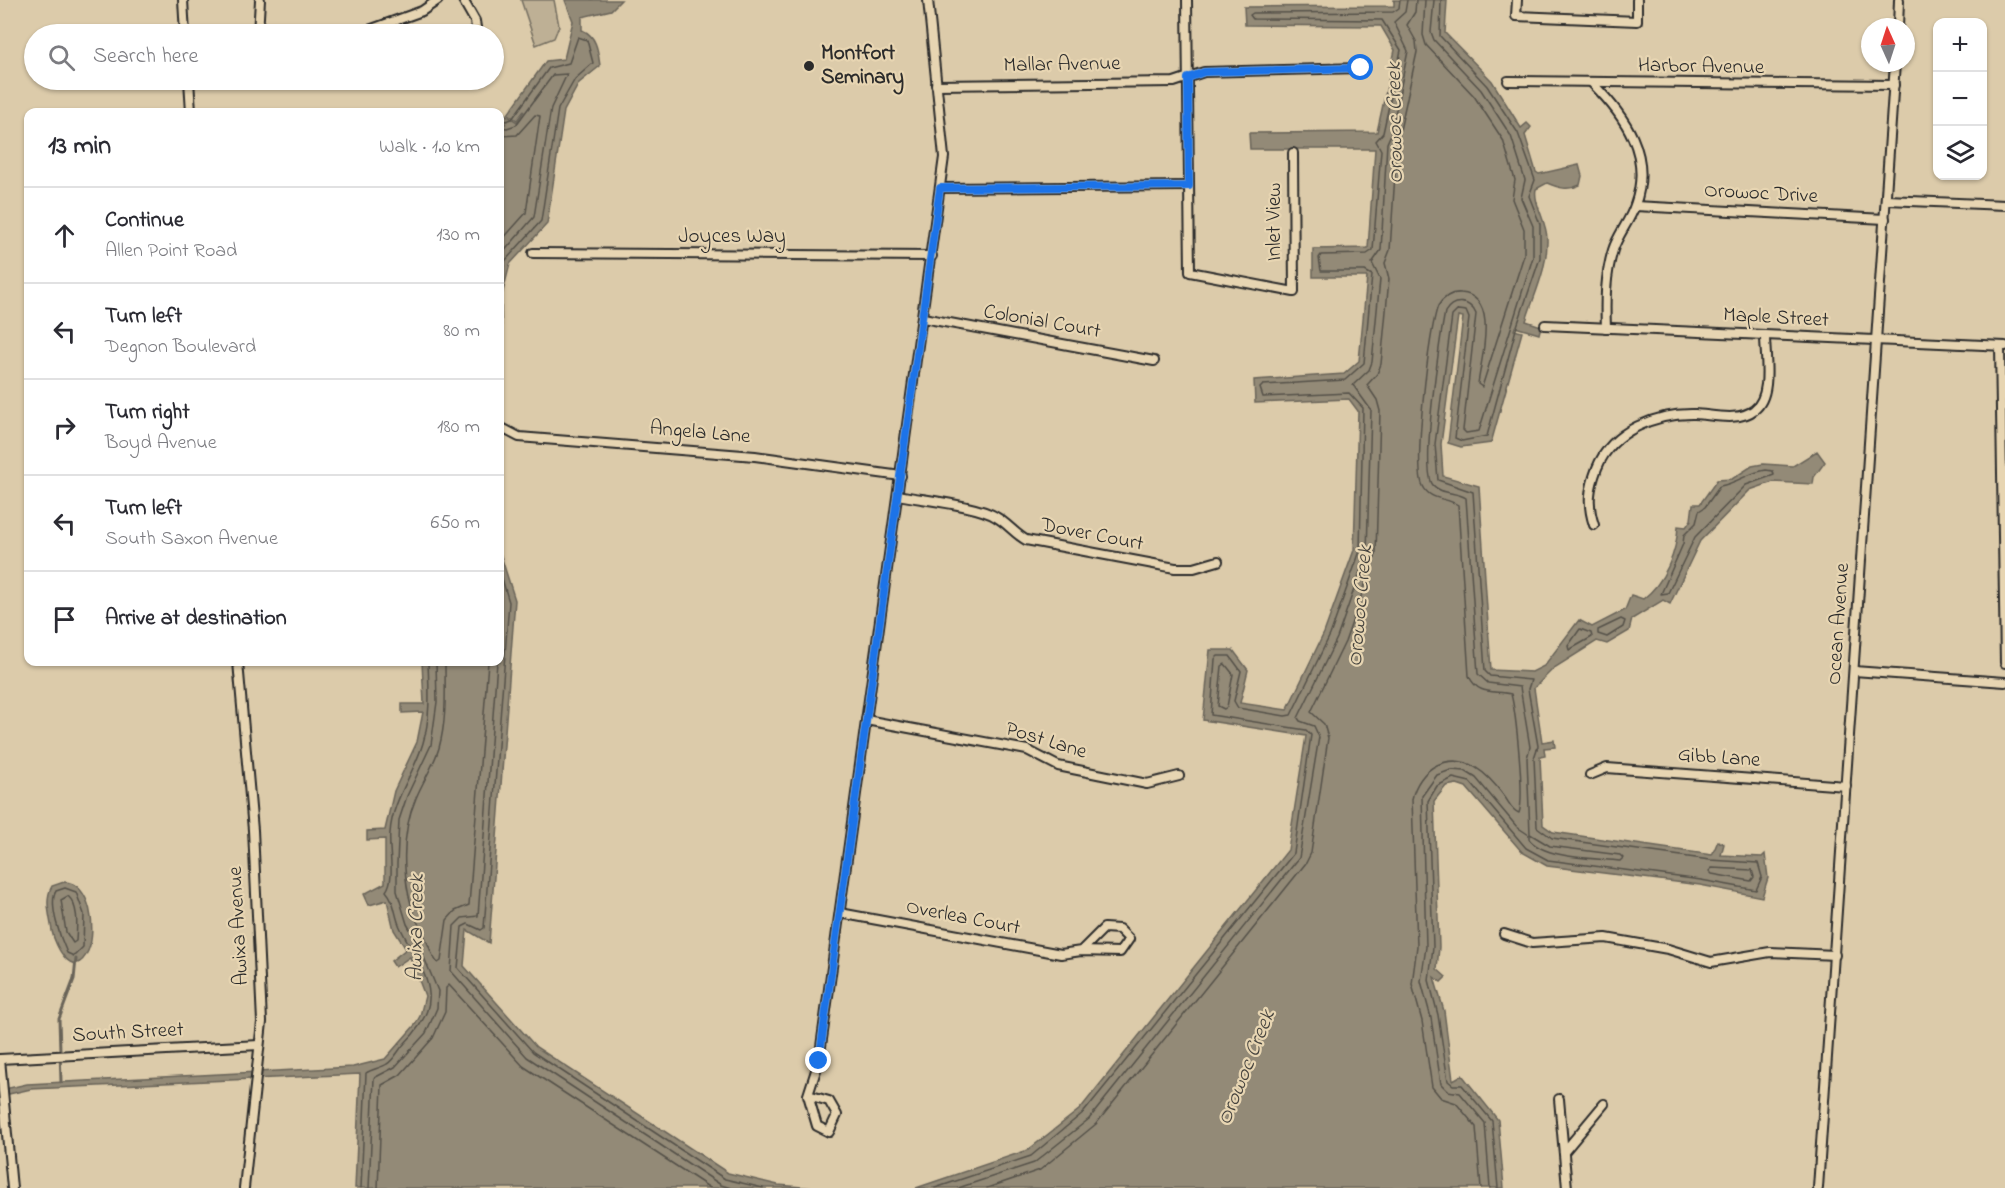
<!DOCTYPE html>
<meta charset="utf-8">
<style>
:root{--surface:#fff;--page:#f7f7f7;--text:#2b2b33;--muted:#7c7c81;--line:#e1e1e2}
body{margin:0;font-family:"Indie Flower",sans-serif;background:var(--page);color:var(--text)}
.controls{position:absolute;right:18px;top:18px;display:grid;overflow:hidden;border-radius:12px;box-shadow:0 2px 4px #0004}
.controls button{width:54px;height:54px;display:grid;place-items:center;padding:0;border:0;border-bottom:2px solid var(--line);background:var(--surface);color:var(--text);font:30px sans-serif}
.compass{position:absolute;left:1861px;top:18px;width:54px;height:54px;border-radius:50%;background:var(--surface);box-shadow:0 2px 4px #0004;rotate:357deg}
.stop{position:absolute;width:18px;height:18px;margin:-14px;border:4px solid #1a73e8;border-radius:50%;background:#fff}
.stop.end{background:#1a73e8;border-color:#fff;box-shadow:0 2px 6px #0008}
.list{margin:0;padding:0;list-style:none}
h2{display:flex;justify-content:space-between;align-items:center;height:78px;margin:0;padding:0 24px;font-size:26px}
h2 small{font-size:20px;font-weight:400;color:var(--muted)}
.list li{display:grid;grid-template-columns:39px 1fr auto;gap:18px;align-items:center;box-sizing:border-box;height:96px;padding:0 24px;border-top:2px solid var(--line)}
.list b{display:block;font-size:22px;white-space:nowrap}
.list p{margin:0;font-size:20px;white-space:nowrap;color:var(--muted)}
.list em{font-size:20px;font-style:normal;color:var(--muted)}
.icon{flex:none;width:33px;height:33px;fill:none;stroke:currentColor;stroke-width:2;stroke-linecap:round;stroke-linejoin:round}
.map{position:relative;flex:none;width:2005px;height:1188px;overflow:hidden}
.search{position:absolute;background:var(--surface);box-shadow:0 2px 4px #0004;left:24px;top:24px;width:480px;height:66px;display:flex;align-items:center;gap:15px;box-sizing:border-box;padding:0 21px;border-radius:33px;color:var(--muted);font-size:22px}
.panel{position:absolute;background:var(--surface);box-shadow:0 2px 4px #0004;left:24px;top:108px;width:480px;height:558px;border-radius:12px}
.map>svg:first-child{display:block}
.green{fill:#beb095;stroke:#746e60;stroke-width:1.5}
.water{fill:#938a77;stroke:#696459;stroke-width:1.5}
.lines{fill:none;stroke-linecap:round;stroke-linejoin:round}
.shore{stroke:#555149;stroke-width:1.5}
.stream{stroke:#696459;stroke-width:3}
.street-casing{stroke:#2b2b2b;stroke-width:12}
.street{stroke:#e7d5b2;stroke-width:8}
.route{stroke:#1a73e8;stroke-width:8}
.poi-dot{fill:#2b2b2b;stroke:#e7d5b2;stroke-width:2}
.labels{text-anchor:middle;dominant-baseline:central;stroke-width:4.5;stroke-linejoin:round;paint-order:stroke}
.poi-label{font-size:21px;font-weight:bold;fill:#2b2b2b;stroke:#e7d5b2;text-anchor:start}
.street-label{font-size:21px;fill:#2b2b2b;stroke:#e7d5b2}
.water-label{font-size:22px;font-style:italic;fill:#45433e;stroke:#e7d5b2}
</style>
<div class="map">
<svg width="2005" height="1188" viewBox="0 0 2005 1188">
<rect width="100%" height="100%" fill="#dccbaa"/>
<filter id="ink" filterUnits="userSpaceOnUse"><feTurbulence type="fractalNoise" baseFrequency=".0167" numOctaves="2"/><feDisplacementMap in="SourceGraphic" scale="12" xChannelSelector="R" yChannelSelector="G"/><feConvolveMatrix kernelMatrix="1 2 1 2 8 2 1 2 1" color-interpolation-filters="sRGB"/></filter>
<g filter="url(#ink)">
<polygon class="green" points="521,0 554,0 559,26 554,38 536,45"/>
<g class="water">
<path d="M 565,0 L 621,0 L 611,10 L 582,17 L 582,30 C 597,36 598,51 600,66 L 579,83 L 564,111 L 547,224 L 510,264 L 501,299 L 502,353 L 500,360 L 500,138 L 503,134 L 500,126 L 502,123 L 506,124 L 500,119 L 500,112 L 494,112 L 497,109 L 517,122 L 524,111 L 517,120 L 508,114 L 546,61 L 564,59 L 573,21 Z"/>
<path d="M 1394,0 L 1447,0 L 1445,33 L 1492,81 L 1521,128 L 1527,123 L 1531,127 L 1525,135 L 1536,172 L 1539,174 L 1579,165 L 1582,176 L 1580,185 C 1568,191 1559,188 1547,183 L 1536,189 C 1533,203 1547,222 1547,239 C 1548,267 1534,295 1526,321 L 1541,326 L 1539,334 L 1515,327 L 1514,330 L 1522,332 L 1491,443 L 1461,447 L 1448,443 L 1463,317 L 1458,316 L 1441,444 L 1443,476 L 1479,486 L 1491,670 L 1532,672 L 1544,666 L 1579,620 L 1592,627 L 1625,610 L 1631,595 L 1643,599 C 1664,583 1677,553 1678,526 L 1686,527 L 1691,520 L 1693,504 L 1700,504 L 1717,480 L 1732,479 L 1752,466 L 1763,464 L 1793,466 L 1817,451 L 1825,462 L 1814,477 L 1813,484 L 1773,482 L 1750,490 L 1700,541 L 1670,604 L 1663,600 L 1632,619 L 1629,631 L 1607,644 L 1597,641 L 1554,668 L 1534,688 L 1542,742 L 1554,740 L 1555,747 L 1544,748 L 1545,756 L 1540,757 L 1543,825 L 1553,832 L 1712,855 L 1718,841 L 1724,844 L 1721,855 L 1762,857 L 1765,854 L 1768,878 L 1762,897 L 1700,885 L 1547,866 L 1522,852 L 1466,787 L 1457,784 L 1446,786 L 1434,801 L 1439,947 L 1437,969 L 1446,977 L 1441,982 L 1434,977 L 1444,1011 L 1453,1080 L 1462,1075 L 1498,1120 L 1504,1188 L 916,1188 L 1028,1150 L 1080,1109 L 1288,850 L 1306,736 L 1203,720 L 1210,650 L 1233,650 L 1248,670 L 1240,703 L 1287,710 L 1324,633 L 1354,550 L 1358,411 L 1349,399 L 1255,403 L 1254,380 L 1344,374 L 1359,361 L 1367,277 L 1313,277 L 1313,249 L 1368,248 L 1375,149 L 1250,149 L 1249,133 L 1377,132 L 1395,50 L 1381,26 L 1245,25 L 1244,7 L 1394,6 Z"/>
<polygon points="500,553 515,600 489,943 467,930 464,966 536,1047 728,1173 778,1185 815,1188 355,1188 360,1074 31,1089 0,1096 0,1090 27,1084 353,1067 385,1059 415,1025 420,1016 425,996 410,957 395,967 391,961 406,949 394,930 387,900 369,905 364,894 385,883 385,839 367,840 367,831 385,830 394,791 417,742 423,712 402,713 402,704 424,704 422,662 500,662"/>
<path d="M 64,882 C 91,882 97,931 88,951 C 74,982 55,947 52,931 C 50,915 44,900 52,886 Z"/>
</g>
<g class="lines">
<g class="shore">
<path d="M 1425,0 L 1423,35 L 1426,45 L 1474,96 L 1503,140 L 1515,180 L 1512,199 L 1524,229 L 1524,255 L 1482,387 L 1478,384 C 1481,359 1500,296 1461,293 C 1451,292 1443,298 1438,306 C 1429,328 1413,467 1423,486 C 1430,501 1446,497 1458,505 L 1469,676 C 1478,696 1494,690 1511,694 C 1516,713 1525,798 1519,813 C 1511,810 1509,802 1504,796 C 1488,774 1466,752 1437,765 C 1424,771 1415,785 1412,799 L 1417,946 L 1412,984 L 1422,1021 L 1432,1087 L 1441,1098 L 1456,1103 L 1476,1127 L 1481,1188"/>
<path d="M 1434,0 L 1431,32 L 1434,40 L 1481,90 L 1511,136 L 1525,180 L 1521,198 L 1533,226 L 1533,257 L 1479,431 L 1466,433 L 1463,430 L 1476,314 C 1470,300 1453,298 1445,312 C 1440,336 1420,470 1433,485 C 1440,494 1457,492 1466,498 L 1478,674 L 1488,683 L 1520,687 L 1530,747 L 1527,758 L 1530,834 L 1550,846 L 1620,855 L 1623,858 L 1620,861 C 1596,858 1544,859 1529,839 L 1529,835 L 1517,827 L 1476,778 L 1465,771 L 1451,770 L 1437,775 L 1422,796 L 1426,947 L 1421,981 L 1431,1018 L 1441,1084 L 1448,1091 L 1460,1093 L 1485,1123 L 1490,1188"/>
<polyline points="1441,0 1440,36 1487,86 1518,133 1535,180 1529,196 1540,224 1540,258 1516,329 1487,436 1462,441 1455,438 1469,318 1466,311 1458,310 1452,316 1435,444 1438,480 1473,492 1485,671 1490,676 1531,680 1528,689 1538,746 1534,758 1537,827 1552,838 1710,860 1758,863 1762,877 1756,890 1701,880 1548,860 1526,848 1470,782 1453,778 1437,786 1428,801 1433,947 1429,980 1438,1015 1448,1081 1453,1085 1462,1085 1492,1121 1498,1188"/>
<polyline points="500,118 506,121 512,119 549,68 569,63 578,37 587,40 593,63 575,79 558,109 541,221 505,261 500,281"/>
<polyline points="500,127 507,128 516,125 553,75 567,74 551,108 534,217 500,256"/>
<polyline points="500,136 517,135 535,115 540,116 526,213 500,242"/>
<path d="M 1766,470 L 1773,471 L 1774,475 L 1746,485 L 1695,537 L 1668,593 L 1661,594 L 1683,544 L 1684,535 L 1696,523 L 1699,511 L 1705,507 L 1720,486 C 1737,483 1749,472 1766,470 Z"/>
<polyline points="500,572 509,602 484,928 481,930 468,924 462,927 458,968 533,1052 725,1179 763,1188"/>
<polygon points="1621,619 1625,621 1623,627 1607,637 1598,634 1598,630"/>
<polygon points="1580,629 1591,633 1592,637 1569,650 1568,646"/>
<path d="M 445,662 C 445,691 447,719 439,748 C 434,765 423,781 416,798 C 398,840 402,897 424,935 C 429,944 431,957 438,963 L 441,961 L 447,920 L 455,911 L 469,905 L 488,662"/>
<polyline points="497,662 478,916 462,918 454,926 451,971 527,1057 721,1185 731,1188"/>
<polygon points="1225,664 1233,674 1227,707 1224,709 1218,706 1222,666"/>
<polygon points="1712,868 1752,870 1754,877 1751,881 1712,874 1709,871"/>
<path d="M 65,888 L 76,892 L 84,914 L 83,947 L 74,956 L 67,953 C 61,940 48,904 56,891 Z"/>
<path d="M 68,896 C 79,906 77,926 76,941 L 73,943 L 66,932 L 61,900 Z"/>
<path d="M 361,1188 L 366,1073 C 372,1069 381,1068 387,1064 C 394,1060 399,1049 405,1043 C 449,999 424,975 401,929 C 394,916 396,902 386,891 C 396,878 388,850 390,833 C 392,800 414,774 423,743 C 431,716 429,689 428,662"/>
<polyline points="369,1188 374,1078 395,1067 426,1033 437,1008 438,991 418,943 407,924 397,891 397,864 399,820 407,796 431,745 437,702 436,662"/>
<polyline points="378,1188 382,1085 400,1075 433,1038 445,1012 446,988 449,985 523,1066 710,1188"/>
<polyline points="935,1188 1031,1156 1084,1112 1294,853 1311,735 1306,730 1211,715 1215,659 1218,656 1230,656 1241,671 1234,701 1238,708 1285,716 1291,715 1330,635 1360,551 1363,408 1349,393 1263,397 1260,388 1263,385 1345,380 1364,363 1372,275 1365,271 1321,271 1319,258 1321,255 1367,254 1373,250 1381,150 1376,141 1383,133 1401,50 1382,20 1253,19 1250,15 1253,13 1393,12 1399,8 1400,0"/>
<polyline points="958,1188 1034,1163 1089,1119 1299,858 1319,737 1314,726 1300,721 1298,718 1337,638 1367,552 1371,410 1353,385 1369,370 1372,362 1380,279 1372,263 1381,250 1387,143 1391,134 1408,51 1394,22 1405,12 1407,0"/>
<polyline points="987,1188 1040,1170 1096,1124 1306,863 1311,853 1328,738 1324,724 1311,712 1345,642 1376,554 1380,411 1377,400 1367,385 1377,374 1381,364 1389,279 1385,263 1390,250 1397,144 1417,52 1416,41 1407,25 1415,12 1416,0"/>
</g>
<polyline class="stream" points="61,1082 59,1019 74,979 76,959"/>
<defs>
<g id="street">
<polyline points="183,0 185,34"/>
<polyline points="463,0 475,21 477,34"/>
<polyline points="1187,0 1190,272 1294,292 1293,153"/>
<polyline points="1517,0 1516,16 1637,21 1637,0"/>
<polyline points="1898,27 1899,0"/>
<polyline points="258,34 260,0"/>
<polyline points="358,34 422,11 438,0"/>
<polyline points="189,80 191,112"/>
<polyline points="1508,81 1894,85"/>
<path d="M 1592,83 C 1625,116 1653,155 1635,205 C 1630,221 1618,234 1613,250 C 1605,276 1605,302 1606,328"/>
<polyline points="936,85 1174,82 1204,72 1361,68"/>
<polyline points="940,188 1189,186"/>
<polyline points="1887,200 2005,205"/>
<polyline points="1635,206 1885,219"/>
<polyline points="533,253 932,256"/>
<polyline points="923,318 1154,361"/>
<polyline points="1545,325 2005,346"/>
<polyline points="2000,346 2005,663"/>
<polyline points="500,431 502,428 519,437 755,456 901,476"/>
<path d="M 898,495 C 922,500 977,505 996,517 C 1007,523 1015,534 1026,540 L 1175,568 L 1194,568 L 1218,561"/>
<path d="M 1594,525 C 1587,504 1589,489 1597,468 C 1612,430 1657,413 1695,414 C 1713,415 1739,422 1754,410 C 1773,396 1765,357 1765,336"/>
<polyline points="238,662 253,830 262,1022 244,1188"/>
<polyline points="1854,671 2005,682"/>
<polyline points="866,720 1027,750 1058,766 1147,784 1179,776"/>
<polyline points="1590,775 1607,768 1846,786"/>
<polyline points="840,913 1061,954 1081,951 1120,952 1129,939 1119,929 1104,928 1081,951"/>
<polyline points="1504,934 1532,943 1606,938 1668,949 1711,962 1770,952 1835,955"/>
<polyline points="0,1059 259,1045"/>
<polyline points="0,1059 12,1188"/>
<polyline points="808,1095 829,1101 837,1115 829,1132 817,1126 808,1095 819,1061 944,157 928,0"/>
<polyline points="1559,1099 1567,1188"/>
<polyline points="1564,1152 1604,1104"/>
<polyline points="1818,1188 1895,63"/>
</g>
</defs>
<use href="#street" class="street-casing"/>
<use href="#street" class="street"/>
</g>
</g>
<g class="lines" filter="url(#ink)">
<polyline class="route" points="819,1061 940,188 1189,186 1188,78 1204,72 1361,68"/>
</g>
<circle class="poi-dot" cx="809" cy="66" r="6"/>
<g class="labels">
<g class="poi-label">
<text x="821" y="54">Montfort<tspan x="821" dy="24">Seminary</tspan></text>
</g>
<g class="street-label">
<text transform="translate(1062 65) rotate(-1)">Mallar Avenue</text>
<text transform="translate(1701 67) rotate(1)">Harbor Avenue</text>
<text transform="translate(1761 194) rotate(3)">Orowoc Drive</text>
<text transform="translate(1275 222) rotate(-90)">Inlet View</text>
<text x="732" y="237">Joyces Way</text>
<text transform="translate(1776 318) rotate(3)">Maple Street</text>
<text transform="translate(1042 322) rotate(10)">Colonial Court</text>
<text transform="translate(700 433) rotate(5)">Angela Lane</text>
<text transform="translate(1092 535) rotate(11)">Dover Court</text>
<text transform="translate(1839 624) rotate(-86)">Ocean Avenue</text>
<text transform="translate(1046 741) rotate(17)">Post Lane</text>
<text transform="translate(1719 758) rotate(4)">Gibb Lane</text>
<text transform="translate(963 918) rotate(11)">Overlea Court</text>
<text transform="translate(239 926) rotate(-93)">Awixa Avenue</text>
<text transform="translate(128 1033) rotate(-3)">South Street</text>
</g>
<g class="water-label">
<text transform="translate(1396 123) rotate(-91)">Orowoc Creek</text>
<text transform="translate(1361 606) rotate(-85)">Orowoc Creek</text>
<text transform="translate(417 928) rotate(-89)">Awixa Creek</text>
<text transform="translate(1247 1068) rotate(-68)">Orowoc Creek</text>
</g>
</g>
</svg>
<div class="controls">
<button>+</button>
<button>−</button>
<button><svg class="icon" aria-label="layers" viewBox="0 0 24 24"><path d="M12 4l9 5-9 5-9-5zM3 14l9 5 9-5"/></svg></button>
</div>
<svg class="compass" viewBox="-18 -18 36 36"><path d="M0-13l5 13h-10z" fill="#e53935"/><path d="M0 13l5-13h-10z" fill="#7c7c81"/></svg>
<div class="stop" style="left:1361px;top:68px"></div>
<div class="stop end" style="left:819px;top:1061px"></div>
<div class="search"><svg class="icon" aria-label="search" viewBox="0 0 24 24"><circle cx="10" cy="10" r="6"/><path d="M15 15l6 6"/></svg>Search here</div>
<section class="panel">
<h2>13 min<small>Walk · 1.0 km</small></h2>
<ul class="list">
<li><svg class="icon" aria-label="ahead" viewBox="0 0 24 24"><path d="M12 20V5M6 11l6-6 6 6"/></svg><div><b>Continue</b><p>Allen Point Road</p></div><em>130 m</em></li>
<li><svg class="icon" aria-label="left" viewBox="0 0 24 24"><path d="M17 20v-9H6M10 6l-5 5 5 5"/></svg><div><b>Turn left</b><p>Degnon Boulevard</p></div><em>80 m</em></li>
<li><svg class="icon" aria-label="right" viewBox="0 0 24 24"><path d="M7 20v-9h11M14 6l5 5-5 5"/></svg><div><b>Turn right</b><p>Boyd Avenue</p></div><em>180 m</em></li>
<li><svg class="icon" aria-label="left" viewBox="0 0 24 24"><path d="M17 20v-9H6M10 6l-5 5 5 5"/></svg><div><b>Turn left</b><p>South Saxon Avenue</p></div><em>650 m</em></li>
<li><svg class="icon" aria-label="arrive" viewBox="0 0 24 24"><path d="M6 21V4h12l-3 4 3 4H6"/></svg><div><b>Arrive at destination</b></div></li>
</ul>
</section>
</div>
